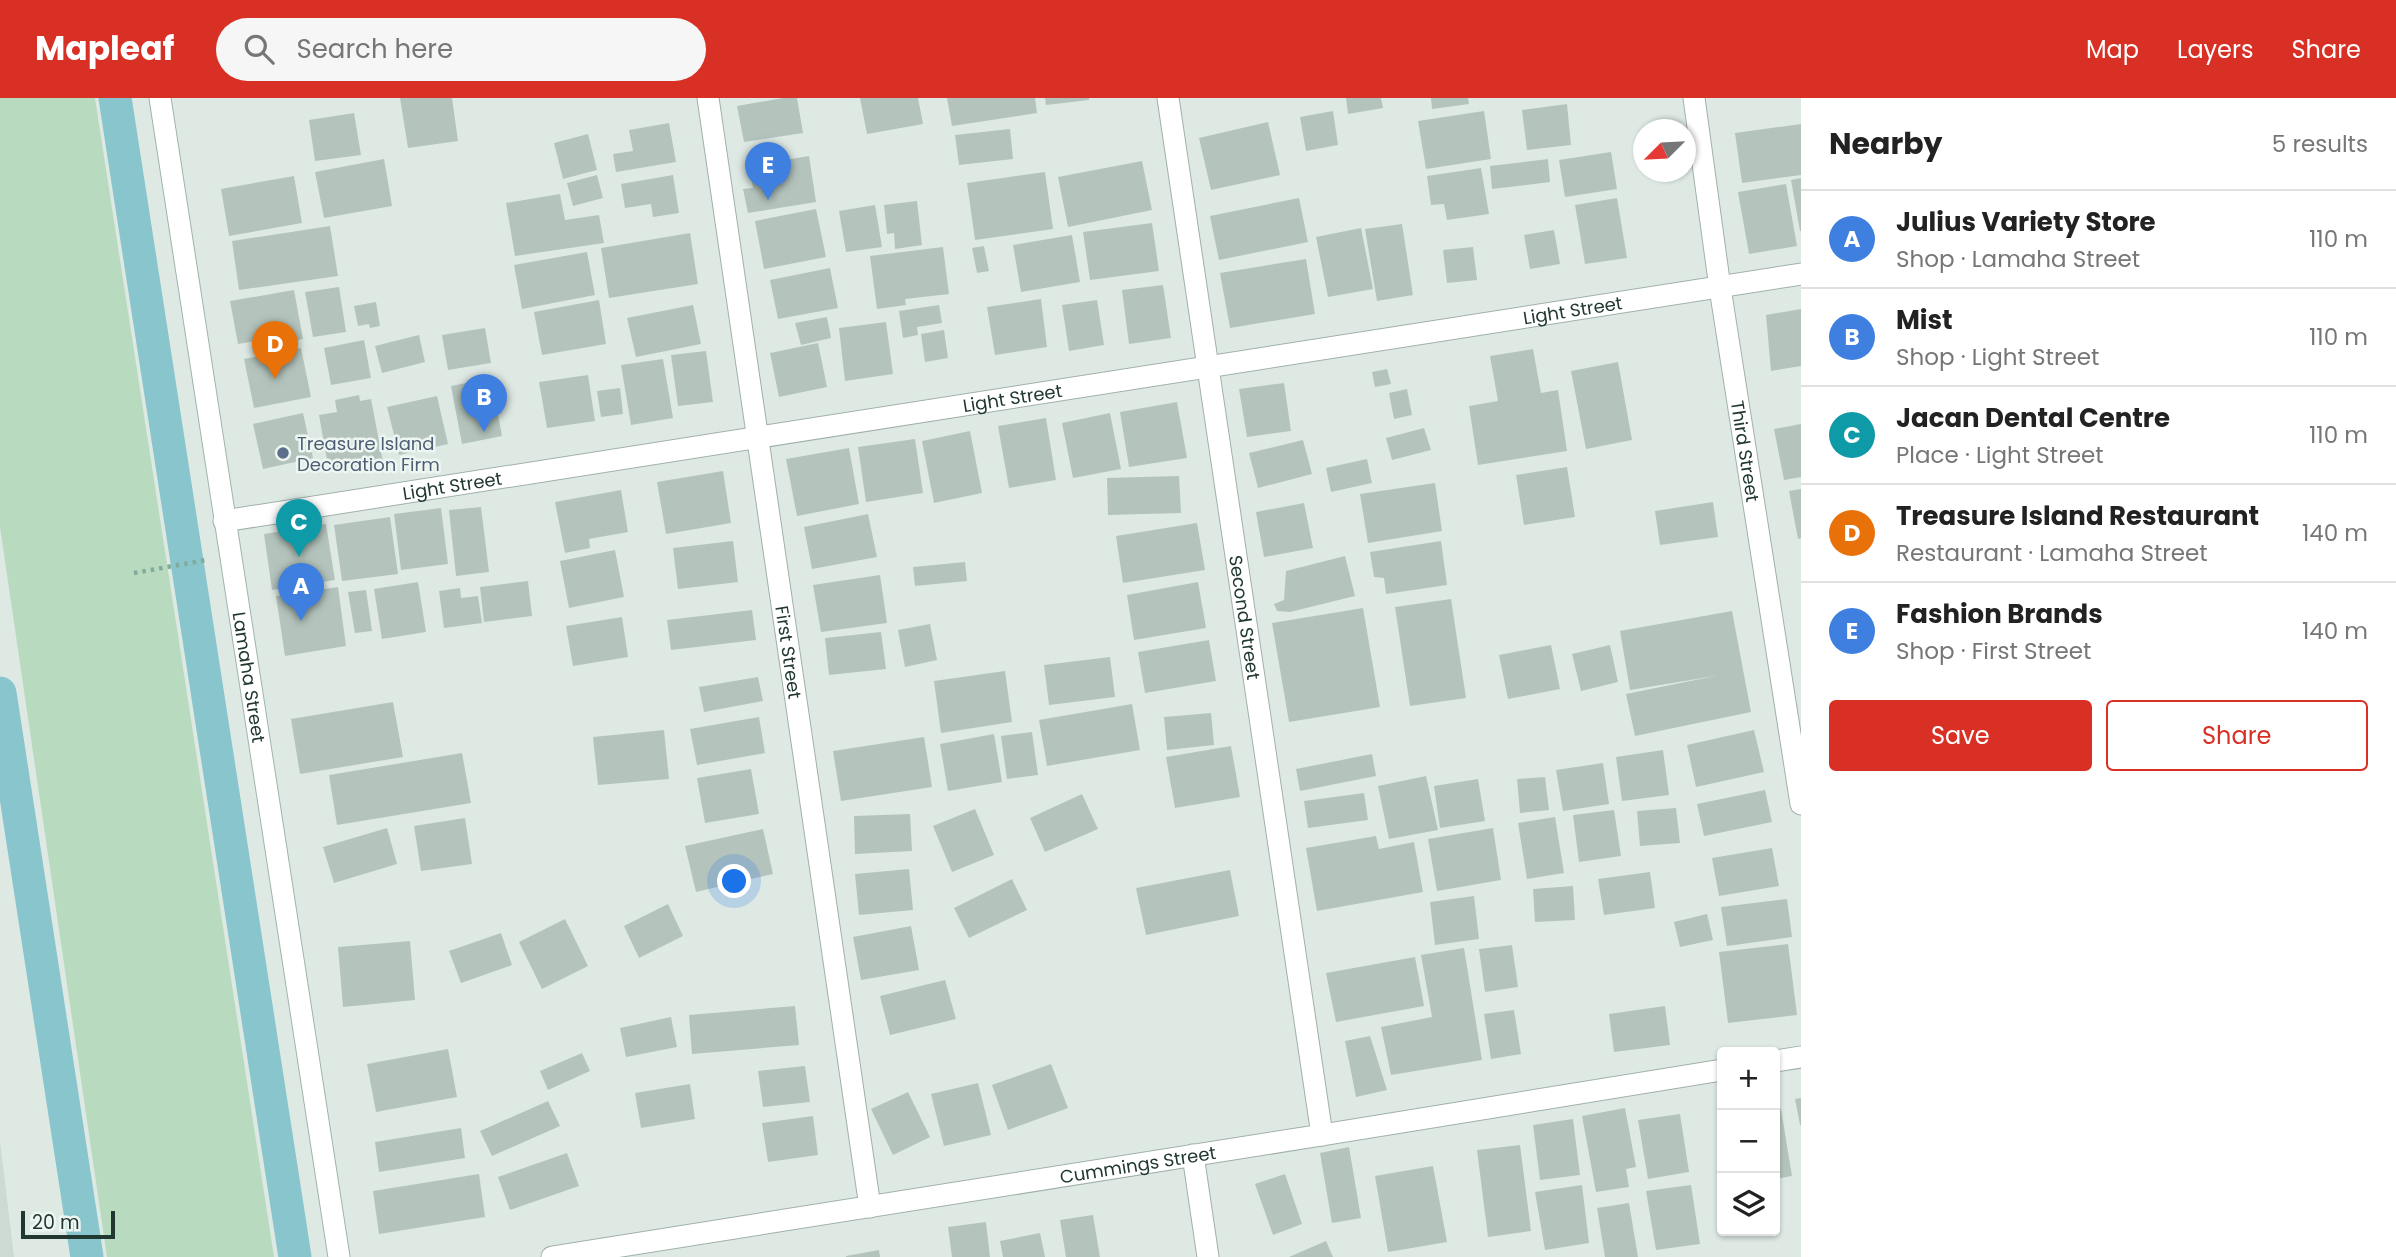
<!DOCTYPE html>
<meta charset="utf-8">
<style>
:root{--surface:#fff;--page:#f6f6f6;--text:#222;--muted:#767676;--line:#e0e0e0;--accent:#d93025}
body{margin:0;font-family:Poppins,sans-serif;background:var(--page);color:var(--text)}
.controls{position:absolute;right:21px;bottom:21px;display:grid;overflow:hidden;border-radius:7px;box-shadow:0 2px 5px #0004}
.controls button{width:63px;height:63px;display:grid;place-items:center;padding:0;border:0;border-bottom:2px solid var(--line);background:var(--surface);color:var(--text);font:35px sans-serif}
.compass{position:absolute;left:1633px;top:21px;width:63px;height:63px;border-radius:50%;background:var(--surface);box-shadow:0 2px 5px #0004;rotate:246deg}
.scale{position:absolute;left:21px;bottom:18px;width:94px;box-sizing:border-box;padding-left:7px;border:4px solid #203831;border-top:0;font-size:19px;line-height:24px;white-space:nowrap;color:#203831;-webkit-text-stroke:5px #eef6f2;paint-order:stroke}
.you{position:absolute;left:735px;top:784px;width:24px;height:24px;margin:-18px;border:5px solid #fff;border-radius:50%;background:#1a73e8;box-shadow:0 0 0 10px #1a73e833}
.badge{display:grid;place-items:center;width:46px;height:46px;border-radius:50%;background:var(--accent);color:#fff;font-size:23px;font-weight:700}
.pin{position:absolute;translate:-50% -58px;filter:drop-shadow(0 2px 4px #0008)}
.pin::after{content:'';position:absolute;top:37px;width:24px;height:21px;background:inherit;clip-path:polygon(0 0,100% 0,50% 100%)}
.list{margin:0;padding:0;list-style:none}
h2{display:flex;justify-content:space-between;align-items:center;height:91px;margin:0;padding:0 28px;font-size:30px}
h2 small{font-size:23px;font-weight:400;color:var(--muted)}
.list li{display:grid;grid-template-columns:46px 1fr auto;gap:21px;align-items:center;box-sizing:border-box;height:98px;padding:0 28px;border-top:2px solid var(--line)}
.list b{display:block;font-size:26px;white-space:nowrap}
.list p{margin:0;font-size:23px;white-space:nowrap;color:var(--muted)}
.list em{font-size:23px;font-style:normal;color:var(--muted)}
.actions{display:flex;gap:14px;padding:21px 28px}
.actions a{flex:1;padding:16px 0;border:2px solid var(--accent);border-radius:7px;text-align:center;font-size:24px;color:var(--accent)}
.actions .main{background:var(--accent);color:#fff}
.icon{flex:none;width:38px;height:38px;fill:none;stroke:currentColor;stroke-width:2;stroke-linecap:round;stroke-linejoin:round}
.map{position:relative;flex:none;width:1801px;height:1159px;overflow:hidden}
header{display:flex;align-items:center;gap:42px;box-sizing:border-box;height:98px;padding:0 35px;background:var(--accent);color:#fff}
header strong{font-size:33px}
nav{display:flex;gap:38px;margin-inline-start:auto;font-size:24px}
.search{width:490px;height:63px;background:var(--page);display:flex;align-items:center;gap:18px;box-sizing:border-box;padding:0 24px;border-radius:38px;color:var(--muted);font-size:26px}
main{display:flex}
aside{flex:1;background:var(--surface)}
.map>svg:first-child{display:block}
.built{fill:#cdd9d3}
.green{fill:#b8dabf}
.lines{fill:none;stroke-linecap:round;stroke-linejoin:round}
.canal{stroke:#88c5cd;stroke-width:33}
.building{fill:#b4c4bd}
.street-casing{stroke:#a1b0ab;stroke-width:23}
.secondary-casing{stroke:#9eb5ab;stroke-width:23}
.path{stroke:#80ac9c;stroke-width:4.5;stroke-dasharray:3.5 5;stroke-linecap:butt}
.street{stroke:#fff;stroke-width:21}
.secondary{stroke:#fff;stroke-width:21}
.service-dot{fill:#5c6f8a;stroke:#eef6f2;stroke-width:2.5}
.labels{text-anchor:middle;dominant-baseline:central;stroke-width:5;stroke-linejoin:round;paint-order:stroke}
.street-label{font-size:18px;fill:#203831;stroke:#eef6f2}
.service-label{font-size:18px;fill:#4e5e75;stroke:#eef6f2;text-anchor:start}
</style>
<header>
<strong>Mapleaf</strong>
<div class="search"><svg class="icon" aria-label="search" viewBox="0 0 24 24"><circle cx="10" cy="10" r="6"/><path d="M15 15l6 6"/></svg>Search here</div>
<nav><a>Map</a><a>Layers</a><a>Share</a></nav>
</header>
<main>
<div class="map">
<svg width="1801" height="1159" viewBox="0 0 1801 1159">
<rect width="100%" height="100%" fill="#dee9e4"/>
<polygon class="built" points="0,1043 14,1159 0,1159"/>
<polygon class="green" points="0,0 95,0 274,1159 107,1159 0,429"/>
<g class="lines">
<g class="canal">
<polyline points="115,0 295,1159"/>
<polyline points="0,595 87,1159"/>
</g>
</g>
<g class="building">
<polygon points="400,0 452,0 458,43 408,50"/>
<polygon points="783,0 797,0 803,35 744,44 737,8"/>
<polygon points="860,0 918,0 923,26 867,36"/>
<polygon points="947,0 1035,0 1037,15 952,28"/>
<polygon points="1045,0 1089,0 1089,2 1046,7"/>
<polygon points="1346,0 1381,0 1383,10 1348,16"/>
<polygon points="1431,0 1468,0 1469,6 1432,11"/>
<polygon points="1567,6 1571,47 1527,52 1522,12"/>
<polygon points="1333,13 1338,47 1306,53 1300,19"/>
<polygon points="1484,13 1491,61 1426,71 1418,23"/>
<polygon points="354,15 361,57 315,63 309,22"/>
<polygon points="1268,24 1280,77 1211,92 1199,40"/>
<polygon points="669,25 676,64 616,74 613,56 633,53 629,32"/>
<polygon points="1801,26 1801,77 1742,85 1735,35"/>
<polygon points="1010,31 1013,61 959,67 955,37"/>
<polygon points="588,36 597,72 563,81 554,45"/>
<polygon points="1611,54 1617,91 1565,99 1559,62"/>
<polygon points="809,58 816,104 748,115 743,91 753,90 749,68"/>
<polygon points="384,61 392,108 324,120 315,74"/>
<polygon points="1548,61 1550,84 1492,91 1490,68"/>
<polygon points="1142,63 1152,112 1068,129 1058,79"/>
<polygon points="1481,70 1489,116 1447,122 1444,106 1431,107 1427,78"/>
<polygon points="1045,74 1053,131 975,142 967,85"/>
<polygon points="1653,74 1674,74 1675,79 1653,81"/>
<polygon points="597,77 603,100 573,108 567,85"/>
<polygon points="673,77 679,115 653,119 651,106 625,110 621,86"/>
<polygon points="294,78 302,125 229,138 221,91"/>
<polygon points="1801,80 1801,133 1800,133 1791,82"/>
<polygon points="1786,86 1797,148 1749,156 1738,94"/>
<polygon points="560,96 565,122 599,117 604,145 515,158 506,105"/>
<polygon points="1299,100 1308,144 1219,162 1210,118"/>
<polygon points="1617,100 1627,160 1585,166 1575,107"/>
<polygon points="917,103 922,147 895,151 894,135 887,136 884,107"/>
<polygon points="875,107 882,149 846,154 839,113"/>
<polygon points="816,111 826,159 764,171 755,123"/>
<polygon points="1152,125 1159,173 1090,182 1083,134"/>
<polygon points="1402,126 1413,197 1377,203 1365,131"/>
<polygon points="330,128 338,178 239,192 232,143"/>
<polygon points="1361,130 1373,191 1328,199 1316,139"/>
<polygon points="1554,132 1560,166 1530,171 1524,137"/>
<polygon points="690,135 698,186 609,200 601,150"/>
<polygon points="1072,137 1080,184 1021,194 1013,147"/>
<polygon points="984,148 989,173 977,175 972,150"/>
<polygon points="943,149 949,196 905,201 906,207 877,211 870,158"/>
<polygon points="1473,149 1477,182 1447,185 1443,152"/>
<polygon points="587,154 595,197 522,211 514,167"/>
<polygon points="1306,161 1315,216 1230,230 1220,175"/>
<polygon points="830,170 838,210 778,221 770,182"/>
<polygon points="1163,187 1171,240 1129,246 1122,192"/>
<polygon points="339,189 346,234 313,239 305,194"/>
<polygon points="294,192 303,241 275,247 274,240 238,246 230,203"/>
<polygon points="1041,201 1047,249 995,257 987,209"/>
<polygon points="599,202 606,246 542,257 534,214"/>
<polygon points="1097,202 1104,247 1069,253 1062,207"/>
<polygon points="376,204 380,228 370,230 369,226 358,228 354,208"/>
<polygon points="693,207 701,246 636,259 627,220"/>
<polygon points="939,207 942,225 917,229 918,237 903,240 899,213"/>
<polygon points="1801,211 1801,268 1771,273 1766,217"/>
<polygon points="827,219 831,240 801,247 795,225"/>
<polygon points="886,224 893,276 845,283 839,230"/>
<polygon points="485,230 491,265 448,272 442,237"/>
<polygon points="944,232 948,260 925,264 921,236"/>
<polygon points="419,237 425,264 382,275 375,248"/>
<polygon points="364,242 371,280 331,287 324,250"/>
<polygon points="818,245 827,289 779,299 770,255"/>
<polygon points="301,250 311,299 254,310 244,261"/>
<polygon points="1533,251 1541,295 1558,292 1567,353 1478,367 1469,308 1498,303 1490,258"/>
<polygon points="706,253 713,304 678,308 671,257"/>
<polygon points="663,261 673,320 631,327 621,267"/>
<polygon points="1618,264 1632,342 1586,351 1571,273"/>
<polygon points="1387,271 1391,286 1375,289 1372,274"/>
<polygon points="588,277 595,323 547,330 539,284"/>
<polygon points="491,280 502,338 462,346 451,288"/>
<polygon points="1284,285 1291,333 1247,339 1239,291"/>
<polygon points="620,290 623,316 601,319 597,293"/>
<polygon points="1407,291 1412,317 1394,321 1389,295"/>
<polygon points="359,297 360,303 371,301 383,364 329,373 319,317 337,314 335,302"/>
<polygon points="437,298 448,346 399,357 387,309"/>
<polygon points="1177,304 1187,360 1129,369 1120,314"/>
<polygon points="303,315 313,360 263,371 253,326"/>
<polygon points="1110,315 1121,371 1073,380 1062,325"/>
<polygon points="1046,320 1056,382 1009,390 998,328"/>
<polygon points="1801,326 1801,379 1784,382 1774,331"/>
<polygon points="1424,330 1431,352 1392,362 1386,340"/>
<polygon points="970,333 982,395 934,405 922,343"/>
<polygon points="915,341 923,395 866,404 858,349"/>
<polygon points="1303,342 1312,376 1258,390 1249,355"/>
<polygon points="849,350 859,406 797,418 786,361"/>
<polygon points="1367,361 1372,385 1331,394 1326,370"/>
<polygon points="1567,369 1575,419 1524,427 1516,377"/>
<polygon points="723,373 731,425 666,436 657,384"/>
<polygon points="1179,378 1181,415 1108,417 1107,380"/>
<polygon points="1435,385 1442,433 1368,445 1360,396"/>
<polygon points="1801,391 1801,440 1798,441 1789,393"/>
<polygon points="621,392 628,434 589,441 590,450 565,455 555,404"/>
<polygon points="1713,404 1718,439 1660,447 1655,413"/>
<polygon points="1304,405 1313,450 1264,459 1256,414"/>
<polygon points="481,409 489,474 456,478 449,412"/>
<polygon points="441,410 448,466 401,472 394,416"/>
<polygon points="868,416 877,459 812,471 804,429"/>
<polygon points="390,419 398,476 342,483 334,427"/>
<polygon points="1197,425 1205,472 1123,485 1116,438"/>
<polygon points="326,426 335,482 272,492 264,436"/>
<polygon points="733,443 738,484 678,491 673,450"/>
<polygon points="1441,443 1447,487 1386,496 1384,480 1374,479 1370,454"/>
<polygon points="615,452 624,499 569,510 560,463"/>
<polygon points="1345,458 1355,498 1290,514 1277,513 1274,506 1284,502 1286,473"/>
<polygon points="965,464 967,483 915,488 913,469"/>
<polygon points="880,477 887,525 821,534 813,487"/>
<polygon points="528,483 532,518 484,524 480,489"/>
<polygon points="418,484 426,534 382,541 374,491"/>
<polygon points="1198,484 1206,530 1134,542 1127,497"/>
<polygon points="338,489 346,548 285,558 276,498"/>
<polygon points="460,490 461,500 478,498 482,525 444,530 439,493"/>
<polygon points="366,492 372,533 355,535 348,494"/>
<polygon points="1451,501 1466,600 1410,608 1395,509"/>
<polygon points="1363,510 1380,609 1289,624 1272,525"/>
<polygon points="752,512 756,542 671,552 667,522"/>
<polygon points="1732,513 1751,614 1635,638 1626,596 1715,578 1630,592 1620,533"/>
<polygon points="622,519 628,559 573,568 566,528"/>
<polygon points="930,526 937,562 905,569 898,532"/>
<polygon points="881,534 886,571 829,577 825,540"/>
<polygon points="1209,542 1216,583 1145,595 1138,554"/>
<polygon points="1551,547 1560,591 1508,601 1499,557"/>
<polygon points="1610,547 1618,584 1581,593 1572,556"/>
<polygon points="1110,559 1115,599 1049,607 1044,567"/>
<polygon points="1005,573 1012,624 941,635 934,583"/>
<polygon points="758,579 763,603 704,614 699,589"/>
<polygon points="393,604 403,659 300,676 291,621"/>
<polygon points="1132,606 1140,652 1047,668 1039,622"/>
<polygon points="1211,615 1214,647 1167,652 1164,619"/>
<polygon points="759,619 765,655 697,667 690,631"/>
<polygon points="664,632 669,681 598,687 593,639"/>
<polygon points="1754,632 1764,674 1696,689 1687,647"/>
<polygon points="1032,634 1038,677 1007,681 1001,638"/>
<polygon points="994,636 1002,684 948,693 940,646"/>
<polygon points="924,639 932,689 841,703 833,653"/>
<polygon points="1231,648 1240,699 1175,710 1166,659"/>
<polygon points="1663,652 1669,697 1622,703 1616,659"/>
<polygon points="462,655 471,705 337,727 329,677"/>
<polygon points="1372,656 1376,678 1300,693 1296,671"/>
<polygon points="1603,665 1609,706 1563,713 1556,672"/>
<polygon points="751,671 759,716 705,725 697,680"/>
<polygon points="1426,678 1438,732 1389,741 1378,688"/>
<polygon points="1545,679 1549,712 1520,715 1517,681"/>
<polygon points="1478,681 1485,723 1440,730 1434,688"/>
<polygon points="1765,692 1772,724 1704,738 1697,706"/>
<polygon points="1364,695 1368,722 1308,730 1304,703"/>
<polygon points="1082,696 1098,731 1045,754 1030,720"/>
<polygon points="1676,710 1680,745 1640,748 1637,713"/>
<polygon points="975,711 994,757 952,774 933,728"/>
<polygon points="1614,712 1621,758 1579,764 1573,717"/>
<polygon points="910,716 912,753 855,756 854,718"/>
<polygon points="1555,719 1564,775 1527,781 1518,725"/>
<polygon points="465,720 472,766 421,773 414,728"/>
<polygon points="387,730 397,766 334,785 323,749"/>
<polygon points="1493,730 1501,782 1437,793 1428,741"/>
<polygon points="763,731 773,776 696,794 685,748"/>
<polygon points="1376,738 1379,751 1414,744 1423,794 1317,813 1306,750"/>
<polygon points="1772,750 1779,788 1719,798 1712,760"/>
<polygon points="909,771 913,812 859,817 855,776"/>
<polygon points="1230,772 1239,818 1146,837 1136,790"/>
<polygon points="1650,774 1655,810 1604,817 1598,781"/>
<polygon points="1012,781 1027,812 969,840 954,810"/>
<polygon points="1573,788 1575,822 1535,824 1533,791"/>
<polygon points="1474,798 1479,841 1435,847 1430,804"/>
<polygon points="1787,801 1792,839 1727,848 1721,809"/>
<polygon points="668,806 683,838 639,860 624,828"/>
<polygon points="1707,816 1713,842 1680,849 1674,824"/>
<polygon points="565,821 588,868 542,891 519,844"/>
<polygon points="911,828 919,872 861,882 853,839"/>
<polygon points="501,835 512,867 461,885 449,853"/>
<polygon points="410,843 415,902 343,909 338,849"/>
<polygon points="1788,846 1797,917 1728,925 1719,854"/>
<polygon points="1512,847 1518,889 1485,894 1479,851"/>
<polygon points="1464,850 1482,962 1391,977 1381,929 1432,919 1421,857"/>
<polygon points="1415,859 1424,908 1336,924 1326,875"/>
<polygon points="945,882 956,921 890,937 880,898"/>
<polygon points="795,908 799,947 692,956 689,917"/>
<polygon points="1665,908 1670,947 1614,954 1609,916"/>
<polygon points="1514,912 1521,956 1491,961 1484,916"/>
<polygon points="671,919 677,949 626,959 620,930"/>
<polygon points="1370,938 1387,992 1356,999 1345,943"/>
<polygon points="448,951 457,999 376,1014 367,966"/>
<polygon points="582,955 590,973 548,992 540,973"/>
<polygon points="1051,966 1068,1010 1008,1032 992,987"/>
<polygon points="805,968 810,1004 763,1009 758,973"/>
<polygon points="978,985 991,1037 944,1048 931,996"/>
<polygon points="690,986 695,1021 641,1030 635,995"/>
<polygon points="908,994 930,1039 893,1057 871,1011"/>
<polygon points="1801,1000 1801,1027 1800,1027 1795,1001"/>
<polygon points="548,1003 560,1028 492,1058 480,1033"/>
<polygon points="1625,1010 1636,1069 1626,1071 1629,1089 1596,1094 1582,1018"/>
<polygon points="1781,1011 1792,1078 1775,1081 1775,1012"/>
<polygon points="1680,1016 1689,1074 1648,1081 1638,1022"/>
<polygon points="813,1018 818,1057 768,1064 762,1025"/>
<polygon points="1573,1021 1580,1077 1540,1082 1533,1027"/>
<polygon points="461,1030 465,1060 379,1074 375,1044"/>
<polygon points="1520,1047 1531,1133 1488,1139 1477,1052"/>
<polygon points="1349,1049 1361,1120 1332,1125 1320,1055"/>
<polygon points="567,1055 579,1088 510,1112 498,1079"/>
<polygon points="1433,1068 1447,1144 1388,1154 1375,1078"/>
<polygon points="479,1076 485,1119 379,1136 373,1093"/>
<polygon points="1285,1076 1302,1126 1273,1137 1255,1086"/>
<polygon points="1582,1087 1589,1145 1545,1152 1535,1094"/>
<polygon points="1691,1087 1700,1146 1656,1152 1646,1093"/>
<polygon points="1629,1105 1638,1159 1605,1159 1597,1110"/>
<polygon points="1093,1117 1100,1159 1066,1159 1060,1122"/>
<polygon points="986,1124 990,1159 952,1159 948,1129"/>
<polygon points="1040,1135 1045,1159 1003,1159 1000,1143"/>
<polygon points="1326,1143 1333,1159 1289,1159"/>
<polygon points="879,1152 880,1159 846,1159 846,1158"/>
</g>
<g class="lines">
<defs>
<g id="street">
<path id="s1" d="M 708,0 L 870,1109"/>
<path id="s2" d="M 1168,0 L 1322,1037"/>
<path id="s3" d="M 1694,0 L 1720,190 L 1801,706"/>
<path id="s4" d="M 224,423 L 1801,176"/>
<polyline points="1775,963 1801,959"/>
<polyline points="1193,1057 1208,1159"/>
<path id="s5" d="M 552,1159 L 1322,1037 L 1722,972"/>
</g>
<g id="secondary">
<path id="s6" d="M 160,0 L 339,1159"/>
</g>
</defs>
<use href="#street" class="street-casing"/>
<use href="#secondary" class="secondary-casing"/>
<polyline class="path" points="134,475 206,462"/>
<use href="#street" class="street"/>
<use href="#secondary" class="secondary"/>
</g>
<circle class="service-dot" cx="283" cy="355" r="7"/>
<g class="labels">
<g class="street-label">
<text stroke="none"><textPath href="#s4" startOffset="1365">Light Street</textPath></text>
<text stroke="none"><textPath href="#s4" startOffset="798">Light Street</textPath></text>
<text stroke="none"><textPath href="#s3" startOffset="357">Third Street</textPath></text>
<text stroke="none"><textPath href="#s4" startOffset="231">Light Street</textPath></text>
<text stroke="none"><textPath href="#s2" startOffset="525">Second Street</textPath></text>
<text stroke="none"><textPath href="#s1" startOffset="560">First Street</textPath></text>
<text stroke="none"><textPath href="#s6" startOffset="586">Lamaha Street</textPath></text>
<text stroke="none"><textPath href="#s5" startOffset="593">Cummings Street</textPath></text>
</g>
<g class="service-label">
<text x="297" y="345">Treasure Island<tspan x="297" dy="21">Decoration Firm</tspan></text>
</g>
</g>
</svg>
<div class="controls">
<button>+</button>
<button>−</button>
<button><svg class="icon" aria-label="layers" viewBox="0 0 24 24"><path d="M12 4l9 5-9 5-9-5zM3 14l9 5 9-5"/></svg></button>
</div>
<svg class="compass" viewBox="-18 -18 36 36"><path d="M0-13l5 13h-10z" fill="#e53935"/><path d="M0 13l5-13h-10z" fill="#767676"/></svg>
<div class="scale">20 m</div>
<div class="you"></div>
<div class="pin badge" style="left:301px;top:523px;background:#3f7fe0">A</div>
<div class="pin badge" style="left:484px;top:334px;background:#3f7fe0">B</div>
<div class="pin badge" style="left:299px;top:459px;background:#0f9aa8">C</div>
<div class="pin badge" style="left:275px;top:281px;background:#e8710a">D</div>
<div class="pin badge" style="left:768px;top:102px;background:#3f7fe0">E</div>
</div>
<aside>
<h2>Nearby<small>5 results</small></h2>
<ul class="list">
<li><span class="badge" style="background:#3f7fe0">A</span><div><b>Julius Variety Store</b><p>Shop · Lamaha Street</p></div><em>110 m</em></li>
<li><span class="badge" style="background:#3f7fe0">B</span><div><b>Mist</b><p>Shop · Light Street</p></div><em>110 m</em></li>
<li><span class="badge" style="background:#0f9aa8">C</span><div><b>Jacan Dental Centre</b><p>Place · Light Street</p></div><em>110 m</em></li>
<li><span class="badge" style="background:#e8710a">D</span><div><b>Treasure Island Restaurant</b><p>Restaurant · Lamaha Street</p></div><em>140 m</em></li>
<li><span class="badge" style="background:#3f7fe0">E</span><div><b>Fashion Brands</b><p>Shop · First Street</p></div><em>140 m</em></li>
</ul>
<div class="actions"><a class="main">Save</a><a>Share</a></div>
</aside>
</main>
